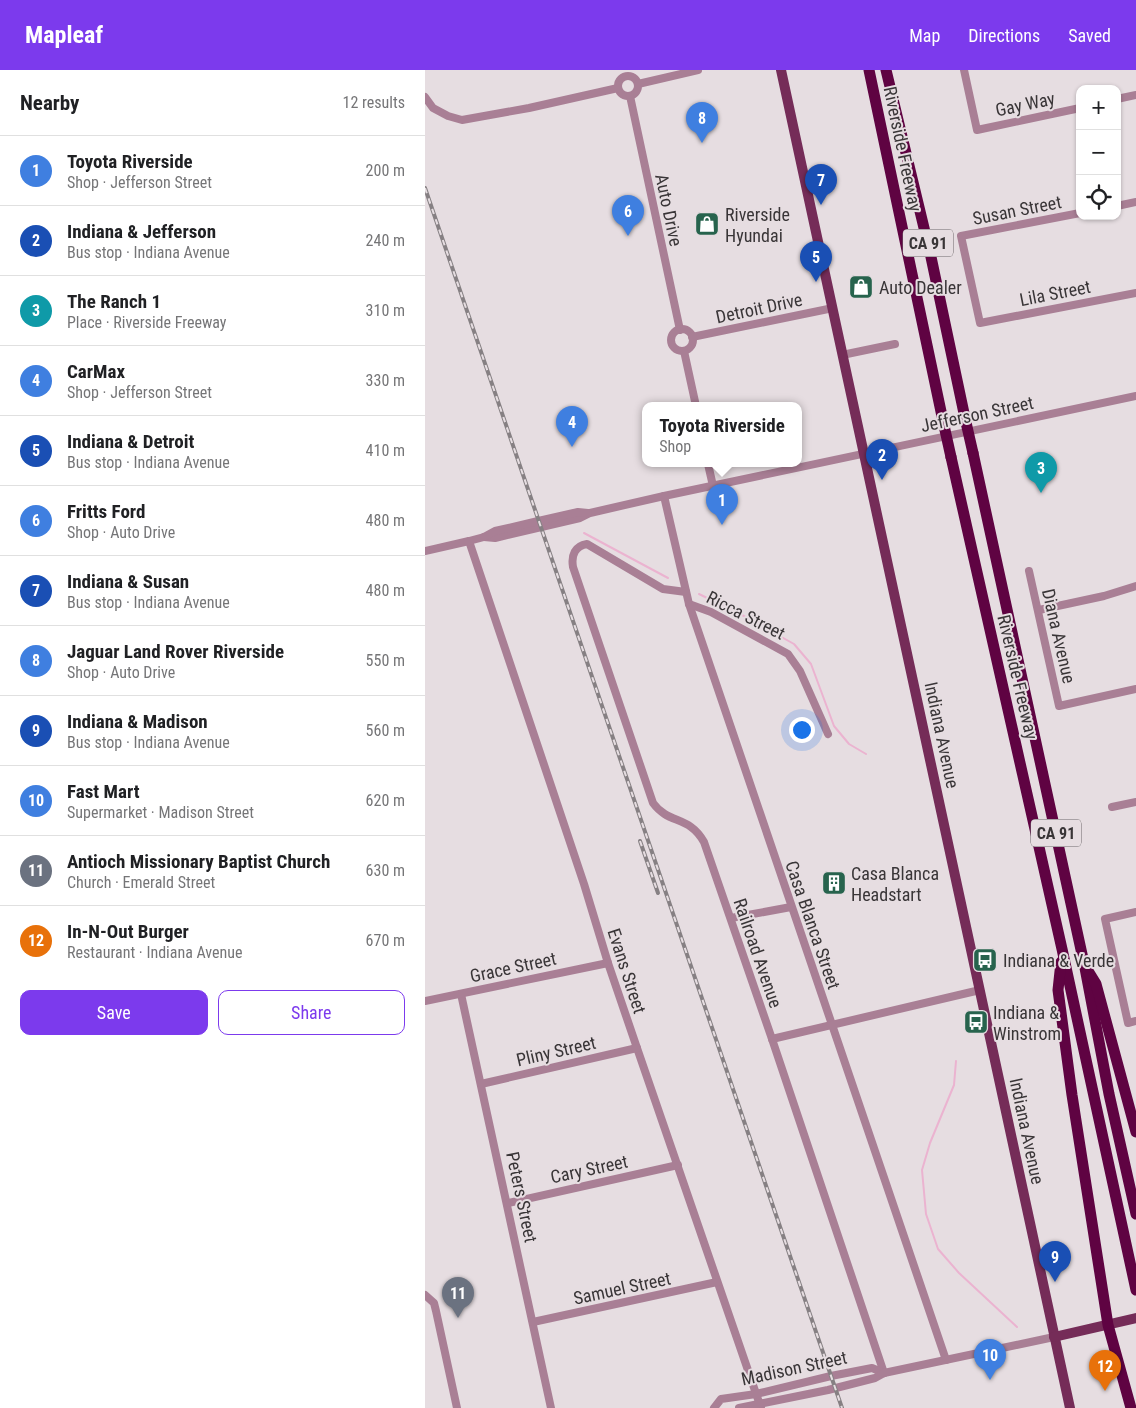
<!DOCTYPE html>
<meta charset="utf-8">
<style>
:root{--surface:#fff;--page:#f6f6f6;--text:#202124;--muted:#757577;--line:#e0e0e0;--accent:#7c3aed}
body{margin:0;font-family:"Roboto Condensed",sans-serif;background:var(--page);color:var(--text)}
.controls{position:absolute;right:15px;top:15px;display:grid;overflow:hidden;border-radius:10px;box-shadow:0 1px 4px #0004}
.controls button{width:45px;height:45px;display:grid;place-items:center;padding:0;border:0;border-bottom:1px solid var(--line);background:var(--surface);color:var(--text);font:25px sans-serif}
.you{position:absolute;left:376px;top:659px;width:18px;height:18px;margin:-12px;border:4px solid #fff;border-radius:50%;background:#1a73e8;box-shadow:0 0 0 8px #1a73e833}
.badge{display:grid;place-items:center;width:32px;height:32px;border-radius:50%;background:var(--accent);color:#fff;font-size:16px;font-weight:700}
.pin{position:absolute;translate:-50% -41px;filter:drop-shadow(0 1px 2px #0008)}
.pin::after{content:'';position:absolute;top:26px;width:18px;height:15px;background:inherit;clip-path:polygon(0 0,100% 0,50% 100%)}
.popup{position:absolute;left:217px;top:332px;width:160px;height:65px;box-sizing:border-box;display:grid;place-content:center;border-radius:10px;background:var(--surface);filter:drop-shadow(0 1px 4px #0005);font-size:16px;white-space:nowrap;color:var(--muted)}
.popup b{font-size:19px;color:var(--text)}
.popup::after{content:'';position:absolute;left:50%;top:100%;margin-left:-10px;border:10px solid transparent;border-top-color:var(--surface)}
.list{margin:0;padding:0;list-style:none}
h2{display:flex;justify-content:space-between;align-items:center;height:65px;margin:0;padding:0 20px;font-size:21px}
h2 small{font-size:16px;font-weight:400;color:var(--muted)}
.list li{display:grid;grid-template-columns:32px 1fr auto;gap:15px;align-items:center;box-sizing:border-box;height:70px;padding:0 20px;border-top:1px solid var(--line)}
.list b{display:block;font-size:19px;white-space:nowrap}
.list p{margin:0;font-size:16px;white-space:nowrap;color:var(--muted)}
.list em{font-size:16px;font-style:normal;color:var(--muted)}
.actions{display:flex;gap:10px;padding:15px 20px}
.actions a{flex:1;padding:11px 0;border:1px solid var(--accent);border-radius:10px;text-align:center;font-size:18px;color:var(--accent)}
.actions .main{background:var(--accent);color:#fff}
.icon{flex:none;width:28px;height:28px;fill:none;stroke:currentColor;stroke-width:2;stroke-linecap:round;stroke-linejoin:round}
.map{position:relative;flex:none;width:711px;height:1338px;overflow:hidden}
header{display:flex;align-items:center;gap:30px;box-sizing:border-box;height:70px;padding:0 25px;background:var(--accent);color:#fff}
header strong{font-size:24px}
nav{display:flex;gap:28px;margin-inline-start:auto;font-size:18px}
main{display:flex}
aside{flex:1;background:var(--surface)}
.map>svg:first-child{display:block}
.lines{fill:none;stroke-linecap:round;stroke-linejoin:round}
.stream{stroke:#ebb3d0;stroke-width:2}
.minor{stroke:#a97f95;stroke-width:8}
.major{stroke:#752c58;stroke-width:10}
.highway{stroke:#5f0342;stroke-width:11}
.rail-casing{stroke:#868083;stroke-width:4}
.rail{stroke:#e6dde1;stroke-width:2;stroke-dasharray:5.5;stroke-linecap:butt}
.highway-bridge{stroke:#5f0342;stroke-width:11}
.labels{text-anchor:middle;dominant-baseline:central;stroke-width:4;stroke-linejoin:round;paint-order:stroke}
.shield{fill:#e6dde1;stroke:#6d676a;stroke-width:1}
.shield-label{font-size:16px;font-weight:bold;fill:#393537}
.street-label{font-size:18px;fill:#393537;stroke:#e6dde1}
.poi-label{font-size:18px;fill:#393537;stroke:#e6dde1;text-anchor:start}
</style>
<header>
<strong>Mapleaf</strong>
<nav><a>Map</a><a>Directions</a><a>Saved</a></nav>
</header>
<main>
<aside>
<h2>Nearby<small>12 results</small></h2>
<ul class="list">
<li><span class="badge" style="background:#3f7fe0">1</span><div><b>Toyota Riverside</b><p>Shop · Jefferson Street</p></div><em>200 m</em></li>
<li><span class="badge" style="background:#1a4fb4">2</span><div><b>Indiana &amp; Jefferson</b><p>Bus stop · Indiana Avenue</p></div><em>240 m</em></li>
<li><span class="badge" style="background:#0f9aa8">3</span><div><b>The Ranch 1</b><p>Place · Riverside Freeway</p></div><em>310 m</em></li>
<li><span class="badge" style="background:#3f7fe0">4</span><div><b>CarMax</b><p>Shop · Jefferson Street</p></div><em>330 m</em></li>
<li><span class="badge" style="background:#1a4fb4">5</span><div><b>Indiana &amp; Detroit</b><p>Bus stop · Indiana Avenue</p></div><em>410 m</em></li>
<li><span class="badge" style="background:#3f7fe0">6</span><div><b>Fritts Ford</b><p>Shop · Auto Drive</p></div><em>480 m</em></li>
<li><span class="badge" style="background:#1a4fb4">7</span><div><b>Indiana &amp; Susan</b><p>Bus stop · Indiana Avenue</p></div><em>480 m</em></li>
<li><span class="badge" style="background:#3f7fe0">8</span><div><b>Jaguar Land Rover Riverside</b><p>Shop · Auto Drive</p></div><em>550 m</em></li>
<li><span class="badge" style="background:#1a4fb4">9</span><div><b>Indiana &amp; Madison</b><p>Bus stop · Indiana Avenue</p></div><em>560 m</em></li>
<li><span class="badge" style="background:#3f7fe0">10</span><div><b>Fast Mart</b><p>Supermarket · Madison Street</p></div><em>620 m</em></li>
<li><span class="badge" style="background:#6b7280">11</span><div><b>Antioch Missionary Baptist Church</b><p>Church · Emerald Street</p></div><em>630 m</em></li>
<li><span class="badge" style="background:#e8710a">12</span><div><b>In-N-Out Burger</b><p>Restaurant · Indiana Avenue</p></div><em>670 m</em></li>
</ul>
<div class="actions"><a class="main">Save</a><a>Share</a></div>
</aside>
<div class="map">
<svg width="711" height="1338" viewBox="0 0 711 1338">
<rect width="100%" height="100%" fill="#e6dde1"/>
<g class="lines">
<g class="stream">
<polyline points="159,463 243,508"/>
<polyline points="274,524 319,546 369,574 386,594 409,656 424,674 441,684"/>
<polyline points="531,991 529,1015 505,1073 497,1100 501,1144 513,1179 534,1203 592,1257"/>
</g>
<g class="minor">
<polyline points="539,0 552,60 655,38"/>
<circle cx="203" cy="16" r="10"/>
<polyline points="213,14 273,0"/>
<polyline points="205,26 255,260"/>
<polyline points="0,27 8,38 23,46 37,50 104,38 193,18"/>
<polyline points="692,29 711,25"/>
<polyline points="692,136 711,132"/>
<polyline points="655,143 536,166 555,253 711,223"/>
<circle cx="257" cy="270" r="11"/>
<polyline points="267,267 408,238"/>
<polyline points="259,281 271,336"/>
<polyline points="417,285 470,274"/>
<polyline points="283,394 288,416"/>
<polyline points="239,426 264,534 521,1290"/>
<polyline points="59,467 70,468 155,448 165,443 239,426 711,326"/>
<polyline points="44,471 159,814 183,893 212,978 336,1338"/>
<polyline points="0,481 44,471 59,467 70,461 109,452 153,442 163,443"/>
<polyline points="604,501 634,636 711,619"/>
<path d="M 261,522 L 238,519 L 162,474 C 150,476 146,485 148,497 L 228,733 C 244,755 264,745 279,772 L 347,969 L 459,1303"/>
<polyline points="264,534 286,542 363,584 375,601 403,664"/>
<polyline points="614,540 679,526 711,516"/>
<polyline points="687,737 711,732"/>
<polyline points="711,842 680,849 703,953 711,951"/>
<polyline points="306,848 366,837"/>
<polyline points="36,924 126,1338"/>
<polyline points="0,931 183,893"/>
<polyline points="347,969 555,920"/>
<polyline points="56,1014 212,978"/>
<polyline points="83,1133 253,1095"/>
<polyline points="0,1225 9,1233 11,1241 32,1338"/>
<polyline points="108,1252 292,1212"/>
<polyline points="289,1338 296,1329 331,1324 406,1306 447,1298 459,1303"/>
<polyline points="314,1338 403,1320 450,1308 459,1303 629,1267"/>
</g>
<g class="major">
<polyline points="356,0 645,1338"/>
<polyline points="629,1267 711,1248"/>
</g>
<g class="highway">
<polyline points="444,0 518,351"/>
<polyline points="461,0 506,187 540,348"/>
<polyline points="548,383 660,898 684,1024 711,1144"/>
<polyline points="526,387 637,879 711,1220"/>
<polyline points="636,892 633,920 647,1025 683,1255 706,1338"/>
<polyline points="663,901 671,914 711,1062"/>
</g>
<defs>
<g id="rail">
<polyline points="0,118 417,1338"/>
<polyline points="215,771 233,823"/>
</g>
</defs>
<use href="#rail" class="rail-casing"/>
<use href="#rail" class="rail"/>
<g class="highway-bridge">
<polyline points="540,348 548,383"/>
<polyline points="518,351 526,387"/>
</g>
</g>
<defs>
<symbol id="shop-square" viewBox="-11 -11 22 22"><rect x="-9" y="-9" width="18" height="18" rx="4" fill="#27634d" stroke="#e6dde1"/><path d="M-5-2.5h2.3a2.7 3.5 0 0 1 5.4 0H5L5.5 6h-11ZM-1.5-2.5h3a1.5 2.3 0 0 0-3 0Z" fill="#fff"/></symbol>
<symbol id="building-square" viewBox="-11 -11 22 22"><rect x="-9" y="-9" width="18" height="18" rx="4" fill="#27634d" stroke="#e6dde1"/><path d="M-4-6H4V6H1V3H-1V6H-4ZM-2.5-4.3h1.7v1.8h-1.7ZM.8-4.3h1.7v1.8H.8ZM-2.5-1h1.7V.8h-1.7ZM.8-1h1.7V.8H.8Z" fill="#fff"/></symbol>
<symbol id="bus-square" viewBox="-11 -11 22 22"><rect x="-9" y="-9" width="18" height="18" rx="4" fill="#27634d" stroke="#e6dde1"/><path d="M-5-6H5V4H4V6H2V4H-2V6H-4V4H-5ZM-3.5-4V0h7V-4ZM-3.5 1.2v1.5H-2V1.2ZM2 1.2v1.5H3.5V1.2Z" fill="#fff"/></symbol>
</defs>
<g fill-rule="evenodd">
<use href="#shop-square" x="268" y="140" width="28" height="28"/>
<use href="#shop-square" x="422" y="203" width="28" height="28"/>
<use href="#building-square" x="395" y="799" width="28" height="28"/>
<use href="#bus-square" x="546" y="876" width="28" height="28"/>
<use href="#bus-square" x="537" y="938" width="28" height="28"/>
</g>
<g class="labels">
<g class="shield">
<rect x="478" y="159.5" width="50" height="27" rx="4"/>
<rect x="606" y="749.5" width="50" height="27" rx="4"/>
</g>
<g class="shield-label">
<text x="503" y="173">CA 91</text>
<text x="631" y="763">CA 91</text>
</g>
<g class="street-label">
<text transform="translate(600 34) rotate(-12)">Gay Way</text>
<text transform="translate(478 79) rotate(78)">Riverside Freeway</text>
<text transform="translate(244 140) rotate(78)">Auto Drive</text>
<text transform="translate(592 140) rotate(-11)">Susan Street</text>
<text transform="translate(630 223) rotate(-11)">Lila Street</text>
<text transform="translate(334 238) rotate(-12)">Detroit Drive</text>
<text transform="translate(552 344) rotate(-12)">Jefferson Street</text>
<text transform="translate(321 545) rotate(27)">Ricca Street</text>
<text transform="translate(634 566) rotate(77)">Diana Avenue</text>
<text transform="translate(593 607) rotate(77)">Riverside Freeway</text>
<text transform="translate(517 665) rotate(78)">Indiana Avenue</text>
<text transform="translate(388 855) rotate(71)">Casa Blanca Street</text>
<text transform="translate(333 883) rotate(71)">Railroad Avenue</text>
<text transform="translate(88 897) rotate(-12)">Grace Street</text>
<text transform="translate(202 901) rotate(72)">Evans Street</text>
<text transform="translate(131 981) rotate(-13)">Pliny Street</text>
<text transform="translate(602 1061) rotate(78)">Indiana Avenue</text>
<text transform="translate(164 1099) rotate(-12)">Cary Street</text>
<text transform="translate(97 1127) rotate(78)">Peters Street</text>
<text transform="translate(197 1218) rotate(-12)">Samuel Street</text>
<text transform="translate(369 1298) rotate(-12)">Madison Street</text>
</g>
<g class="poi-label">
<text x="300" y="144">Riverside<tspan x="300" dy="21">Hyundai</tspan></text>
<text x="454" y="217">Auto Dealer</text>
<text x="426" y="803">Casa Blanca<tspan x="426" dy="21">Headstart</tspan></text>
<text x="578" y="890">Indiana &amp; Verde</text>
<text x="568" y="942">Indiana &amp;<tspan x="568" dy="21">Winstrom</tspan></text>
</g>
</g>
</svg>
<div class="controls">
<button>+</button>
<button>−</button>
<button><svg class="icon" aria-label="locate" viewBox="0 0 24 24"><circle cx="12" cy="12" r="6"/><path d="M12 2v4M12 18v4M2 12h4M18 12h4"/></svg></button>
</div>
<div class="you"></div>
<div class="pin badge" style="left:297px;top:455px;background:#3f7fe0">1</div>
<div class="popup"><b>Toyota Riverside</b>Shop</div>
<div class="pin badge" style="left:457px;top:410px;background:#1a4fb4">2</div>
<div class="pin badge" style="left:616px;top:423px;background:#0f9aa8">3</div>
<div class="pin badge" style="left:147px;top:377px;background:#3f7fe0">4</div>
<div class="pin badge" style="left:391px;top:212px;background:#1a4fb4">5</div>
<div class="pin badge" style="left:203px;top:166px;background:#3f7fe0">6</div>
<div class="pin badge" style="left:396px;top:135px;background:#1a4fb4">7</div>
<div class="pin badge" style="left:277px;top:73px;background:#3f7fe0">8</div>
<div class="pin badge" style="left:630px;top:1212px;background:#1a4fb4">9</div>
<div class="pin badge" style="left:565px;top:1310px;background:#3f7fe0">10</div>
<div class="pin badge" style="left:33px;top:1248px;background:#6b7280">11</div>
<div class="pin badge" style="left:680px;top:1321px;background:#e8710a">12</div>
</div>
</main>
